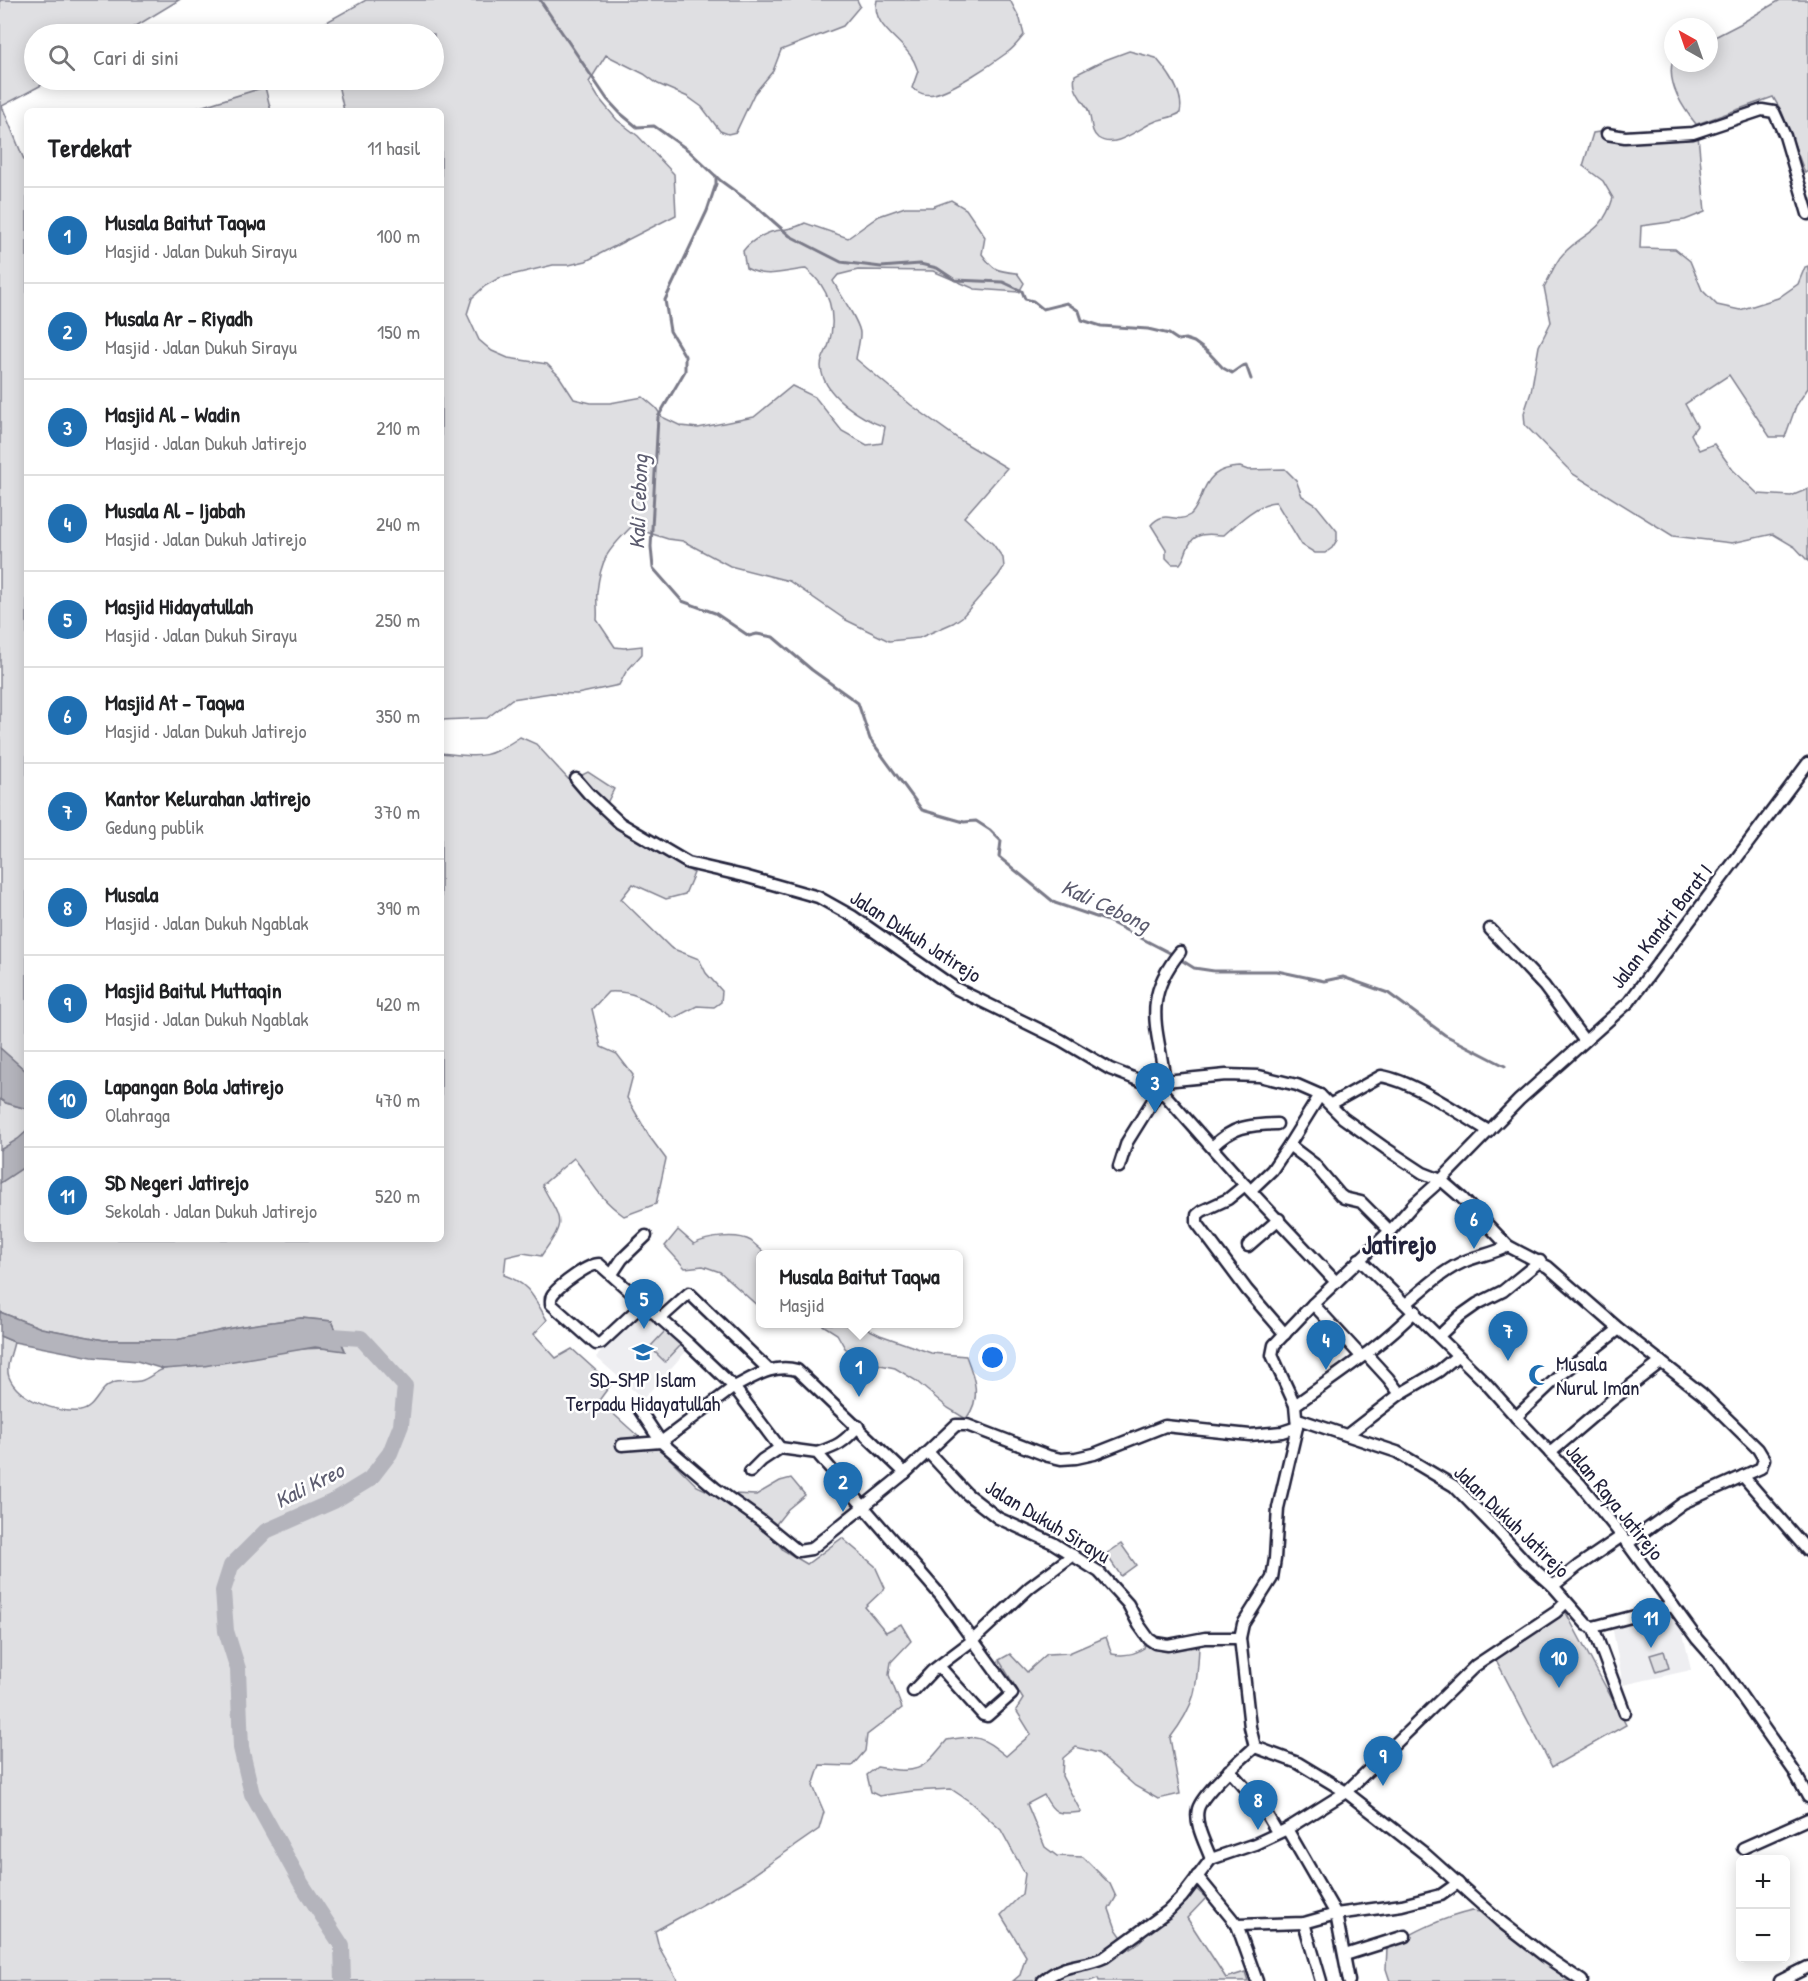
<!DOCTYPE html>
<html lang="id">
<meta charset="utf-8">
<style>
:root{--surface:#fff;--page:#f6f6f6;--text:#202124;--muted:#757577;--line:#e0e0e0;--accent:#1f6fb2}
body{margin:0;font-family:"Patrick Hand",sans-serif;background:var(--page);color:var(--text)}
.controls{position:absolute;right:18px;bottom:18px;display:grid;overflow:hidden;border-radius:9px;box-shadow:0 3px 15px #0003}
.controls button{width:54px;height:54px;display:grid;place-items:center;padding:0;border:0;border-bottom:2px solid var(--line);background:var(--surface);color:var(--text);font:30px sans-serif}
.compass{position:absolute;left:1664px;top:18px;width:54px;height:54px;border-radius:50%;background:var(--surface);box-shadow:0 3px 15px #0003;rotate:320deg}
.you{position:absolute;left:993px;top:1358px;width:21px;height:21px;margin:-15px;border:4px solid #fff;border-radius:50%;background:#1a73e8;box-shadow:0 0 0 9px #1a73e833}
.badge{display:grid;place-items:center;width:39px;height:39px;border-radius:50%;background:var(--accent);color:#fff;font-size:20px;font-weight:700}
.pin{position:absolute;translate:-50% -50px;filter:drop-shadow(0 2px 3px #0008)}
.pin::after{content:'';position:absolute;top:32px;width:21px;height:18px;background:inherit;clip-path:polygon(0 0,100% 0,50% 100%)}
.popup{position:absolute;left:756px;top:1250px;width:207px;height:78px;box-sizing:border-box;display:grid;place-content:center;border-radius:9px;background:var(--surface);filter:drop-shadow(0 2px 4px #0005);font-size:20px;white-space:nowrap;color:var(--muted)}
.popup b{font-size:22px;color:var(--text)}
.popup::after{content:'';position:absolute;left:50%;top:100%;margin-left:-12px;border:12px solid transparent;border-top-color:var(--surface)}
.list{margin:0;padding:0;list-style:none}
h2{display:flex;justify-content:space-between;align-items:center;height:78px;margin:0;padding:0 24px;font-size:26px}
h2 small{font-size:20px;font-weight:400;color:var(--muted)}
.list li{display:grid;grid-template-columns:39px 1fr auto;gap:18px;align-items:center;box-sizing:border-box;height:96px;padding:0 24px;border-top:2px solid var(--line)}
.list b{display:block;font-size:22px;white-space:nowrap}
.list p{margin:0;font-size:20px;white-space:nowrap;color:var(--muted)}
.list em{font-size:20px;font-style:normal;color:var(--muted)}
.icon{flex:none;width:33px;height:33px;fill:none;stroke:currentColor;stroke-width:2;stroke-linecap:round;stroke-linejoin:round}
.map{position:relative;flex:none;width:1808px;height:1981px;overflow:hidden}
.search{position:absolute;background:var(--surface);box-shadow:0 3px 15px #0003;left:24px;top:24px;width:420px;height:66px;display:flex;align-items:center;gap:15px;box-sizing:border-box;padding:0 21px;border-radius:33px;color:var(--muted);font-size:22px}
.panel{position:absolute;background:var(--surface);box-shadow:0 3px 15px #0003;left:24px;top:108px;width:420px;height:1134px;border-radius:9px}
.map>svg:first-child{display:block}
.built{fill:#eeeef1}
.green{fill:#dfdfe2;stroke:#80808e;stroke-width:1.5}
.water{fill:#b4b4bc;stroke:#7a7a88;stroke-width:1.5}
.lines{fill:none;stroke-linecap:round;stroke-linejoin:round}
.stream{stroke:#7a7a88;stroke-width:3}
.river{stroke:#b4b4bc;stroke-width:16}
.street-casing{stroke:#22223b;stroke-width:15}
.street{stroke:#fff;stroke-width:10}
.labels{text-anchor:middle;dominant-baseline:central;stroke-width:5;stroke-linejoin:round;paint-order:stroke}
.street-label{font-size:21px;fill:#22223b;stroke:#fff}
.poi-label{font-size:21px;fill:#22223b;stroke:#fff;text-anchor:start}
.water-label{font-size:22px;font-style:italic;fill:#5c5c6f;stroke:#fff}
.district-label{font-size:27px;font-weight:bold;fill:#22223b;stroke:#fff}
</style>
<div class="map">
<svg width="1808" height="1981" viewBox="0 0 1808 1981">
<rect width="100%" height="100%" fill="#fff"/>
<filter id="ink" filterUnits="userSpaceOnUse"><feTurbulence type="fractalNoise" baseFrequency=".0167" numOctaves="2"/><feDisplacementMap in="SourceGraphic" scale="12" xChannelSelector="R" yChannelSelector="G"/><feConvolveMatrix kernelMatrix="1 2 1 2 8 2 1 2 1" color-interpolation-filters="sRGB"/></filter>
<g filter="url(#ink)">
<g class="built">
<polygon points="644,1307 691,1346 643,1399 596,1357"/>
<polygon points="1679,1615 1691,1670 1623,1685 1612,1625"/>
</g>
<g class="green">
<polygon points="0,0 179,0 123,34 34,34 34,80 51,80 2,106 27,167 27,1072 0,1048"/>
<path d="M 366,0 L 857,0 L 860,6 L 843,26 L 781,50 L 773,71 L 754,94 L 736,132 L 728,134 L 720,131 L 702,107 L 688,97 L 658,84 L 644,74 L 606,55 L 589,82 L 598,97 L 617,120 L 638,136 L 674,174 L 676,215 L 586,261 L 569,265 L 553,265 L 499,278 L 485,286 L 472,298 L 467,314 L 479,340 L 492,351 L 508,358 L 547,364 L 559,376 L 574,399 L 591,403 L 610,403 L 643,397 L 656,408 L 662,417 L 681,426 L 698,428 L 754,417 L 792,386 L 815,397 L 842,431 L 867,445 L 882,443 L 885,427 C 862,419 822,395 821,366 C 821,358 827,351 829,344 C 837,316 830,287 806,269 C 784,271 767,279 746,268 L 743,251 C 751,240 768,231 781,230 C 791,228 796,228 805,223 L 848,238 L 879,216 L 905,207 L 932,207 L 951,200 L 966,209 L 985,237 L 982,254 C 994,271 997,271 1017,273 L 1024,283 L 1019,292 L 975,289 L 933,271 L 858,270 L 838,275 L 833,281 C 839,293 861,324 860,334 C 860,342 857,351 856,359 L 911,405 L 960,440 L 1007,468 L 964,517 L 993,544 L 1003,558 L 1004,567 L 998,576 L 962,617 L 953,623 L 919,638 L 889,641 L 846,620 L 789,581 L 730,566 L 683,541 L 668,539 L 646,532 L 634,524 C 610,549 601,555 597,592 C 596,602 598,610 597,620 L 615,647 L 624,648 L 642,646 L 642,654 L 626,672 L 619,685 L 577,694 L 551,693 L 512,699 L 487,718 L 441,720 L 441,111 L 344,111 L 337,80 L 434,80 L 434,34 L 326,34 L 323,24 Z"/>
<path d="M 877,0 L 1010,0 L 1020,19 L 1024,35 C 1019,41 1014,48 1008,52 C 992,64 953,90 934,94 C 925,96 919,93 912,88 L 918,71 C 916,67 915,62 912,58 C 902,40 870,25 877,0 Z"/>
<path d="M 1780,0 L 1808,0 L 1808,171 L 1805,173 L 1782,112 L 1773,97 L 1697,124 L 1705,212 L 1685,220 L 1641,226 L 1640,248 L 1675,249 L 1690,261 L 1702,290 L 1717,305 L 1740,310 L 1778,298 L 1798,284 L 1805,267 L 1808,266 L 1808,388 L 1796,406 L 1785,437 L 1770,437 L 1729,375 L 1685,404 L 1697,426 L 1691,434 L 1699,450 L 1714,444 L 1733,470 L 1758,494 L 1791,496 L 1808,489 L 1808,561 L 1795,547 L 1773,534 L 1732,543 L 1673,536 L 1573,474 L 1525,425 L 1524,413 L 1531,392 L 1539,346 L 1551,322 L 1544,287 C 1550,277 1555,262 1563,254 C 1585,231 1602,234 1613,198 L 1603,181 L 1583,166 L 1593,133 L 1606,131 L 1690,130 L 1696,124 C 1682,107 1666,82 1673,59 L 1673,63 L 1709,63 L 1709,40 L 1740,24 Z"/>
<path d="M 1129,51 L 1156,58 C 1168,72 1185,94 1180,113 C 1172,118 1163,118 1154,122 C 1139,128 1115,150 1098,138 C 1089,131 1093,118 1087,108 C 1080,96 1072,90 1075,75 L 1105,60 Z"/>
<polygon points="265,87 271,111 187,111"/>
<path d="M 1240,467 L 1248,470 L 1285,469 L 1296,480 L 1302,496 L 1316,505 L 1337,531 L 1337,540 L 1332,548 L 1325,553 L 1315,553 L 1302,545 L 1276,502 C 1259,502 1236,524 1224,535 C 1214,535 1198,531 1191,542 C 1186,548 1186,557 1180,564 L 1172,564 L 1166,558 L 1166,549 L 1151,525 C 1165,508 1175,525 1190,515 C 1195,511 1197,505 1200,499 C 1208,477 1216,468 1240,467 Z"/>
<path d="M 520,737 L 536,744 L 570,781 L 588,772 L 614,789 L 603,811 C 627,838 662,855 694,873 L 685,894 L 666,899 L 633,884 L 621,899 L 671,948 L 699,959 L 706,973 L 722,991 L 721,1002 L 714,1007 L 697,1006 L 674,1018 C 651,1004 638,990 608,992 L 592,1009 L 601,1047 L 617,1054 L 633,1075 L 627,1098 L 649,1136 L 666,1159 L 656,1204 L 624,1216 C 597,1197 593,1182 574,1158 L 542,1185 C 562,1223 567,1219 541,1256 L 523,1253 L 506,1257 L 504,1275 C 530,1284 534,1298 547,1320 L 534,1334 L 556,1358 L 572,1349 L 611,1384 L 600,1399 L 608,1409 L 639,1437 L 663,1452 L 697,1486 L 712,1493 L 756,1495 L 780,1481 L 791,1478 L 805,1495 L 788,1509 L 769,1533 L 783,1550 L 807,1564 L 842,1538 L 875,1566 L 885,1588 L 865,1607 L 886,1632 L 901,1624 L 911,1641 L 891,1662 L 889,1675 L 902,1708 L 867,1735 L 865,1751 L 852,1766 L 820,1765 L 813,1786 L 824,1812 L 819,1829 L 743,1882 L 655,1931 L 659,1947 L 678,1981 L 0,1981 L 0,1336 L 14,1342 C 12,1353 5,1366 9,1377 C 18,1400 58,1413 80,1411 C 96,1409 98,1388 113,1383 C 122,1380 130,1383 140,1381 C 149,1379 156,1371 164,1369 C 177,1366 192,1368 205,1365 C 251,1358 299,1343 345,1350 L 332,1321 L 301,1318 L 237,1327 L 176,1340 L 104,1340 L 41,1328 L 0,1312 L 0,1183 L 27,1165 L 27,1239 L 441,1239 L 441,753 C 481,757 486,760 520,737 Z"/>
<polygon points="0,1099 6,1103 27,1109 27,1131 18,1140 0,1150"/>
<path d="M 678,1230 L 694,1244 C 707,1237 737,1233 751,1241 C 756,1245 761,1250 766,1254 L 760,1254 L 760,1308 L 720,1272 L 703,1266 L 685,1268 L 665,1246 Z"/>
<path d="M 821,1324 L 858,1324 L 880,1335 L 931,1353 L 966,1356 C 975,1379 982,1398 966,1419 L 948,1408 L 915,1380 L 895,1368 L 861,1361 L 845,1348 L 837,1334 Z"/>
<polygon points="666,1330 681,1345 665,1362 650,1347"/>
<polygon points="1121,1544 1136,1565 1121,1576 1106,1554"/>
<polygon points="1565,1611 1626,1725 1552,1767 1492,1652"/>
<path d="M 1106,1637 L 1112,1654 C 1123,1656 1134,1655 1144,1648 L 1146,1639 L 1171,1649 L 1199,1647 C 1197,1689 1196,1704 1170,1738 L 1180,1794 L 1158,1799 L 1135,1786 L 1098,1753 L 1076,1747 L 1063,1758 L 1062,1776 L 1081,1812 C 1059,1814 1055,1816 1044,1795 L 1027,1804 L 1045,1847 L 1057,1856 L 1083,1857 L 1110,1884 L 1116,1897 L 1109,1909 L 1116,1929 L 1130,1949 L 1135,1946 L 1194,1887 L 1206,1898 L 1187,1918 L 1226,1978 L 1245,1972 L 1248,1981 L 1099,1981 L 1098,1978 L 1090,1981 L 1013,1981 L 1020,1975 L 1026,1956 L 1001,1915 L 1022,1894 L 1025,1874 L 1001,1830 L 969,1801 L 951,1789 L 913,1791 L 879,1796 L 871,1792 L 867,1775 L 877,1767 C 918,1774 921,1772 947,1740 C 978,1735 981,1736 1006,1756 L 1031,1734 L 1016,1710 L 1023,1699 L 999,1660 L 1010,1654 L 1027,1672 L 1047,1654 L 1069,1653 Z"/>
<polygon points="1664,1651 1669,1668 1656,1672 1650,1655"/>
<path d="M 1472,1911 L 1489,1913 L 1584,1981 L 1390,1981 L 1386,1969 L 1387,1948 C 1414,1932 1441,1918 1472,1911 Z"/>
</g>
<g class="water">
<polygon points="0,1048 27,1072 27,1109 6,1103 0,1099"/>
<polygon points="27,1131 27,1165 0,1183 0,1150 18,1139"/>
<polygon points="0,1312 41,1328 104,1340 176,1340 237,1327 301,1318 332,1321 345,1351 315,1347 204,1366 163,1369 137,1361 92,1357 14,1342 0,1336"/>
</g>
<g class="lines">
<g class="stream">
<polyline points="540,0 607,99 620,113 637,127 654,126 688,150 721,181 758,208 790,236 841,262 881,267 920,264 937,268 955,280 1003,282 1022,291 1025,299 1033,301 1043,309 1067,303 1079,311 1082,320 1101,326 1148,329 1169,334 1178,340 1185,339 1194,342 1209,353 1223,368 1232,373 1242,366 1246,365 1251,379"/>
<polyline points="716,176 716,184 707,211 665,300 670,331 685,356 685,371 658,417 651,547 653,568 682,601 715,613 749,636 757,634 773,637 812,670 858,703 870,739 922,810 964,822 976,821 990,830 1001,841 999,857 1055,903 1108,921 1170,953 1194,968 1214,971 1277,971 1324,981 1343,977 1388,993 1445,1035 1505,1066"/>
</g>
<polyline class="river" points="318,1335 361,1338 405,1386 401,1425 390,1453 370,1479 334,1501 266,1531 231,1566 223,1591 226,1631 238,1669 241,1748 252,1794 301,1883 342,1946 343,1981"/>
<defs>
<g id="street">
<polyline points="1607,134 1625,137 1693,133 1762,110 1774,112 1785,136 1808,214"/>
<polyline points="576,779 588,793 620,823 688,863 744,876 818,897 852,916 955,988 1061,1040 1110,1069 1159,1088 1245,1185 1336,1282"/>
<polyline points="1490,929 1544,986 1584,1040"/>
<polyline points="1165,1081 1226,1075 1259,1076 1297,1085 1320,1095 1343,1118 1385,1148 1423,1173 1441,1180 1462,1198 1508,1246 1548,1267 1619,1329 1702,1394 1758,1449 1764,1459 1761,1468 1683,1503 1627,1544"/>
<polyline points="1320,1095 1289,1145 1314,1164 1340,1195 1344,1198 1361,1202 1390,1231"/>
<path d="M 1331,1104 L 1381,1076 C 1413,1081 1460,1114 1489,1131"/>
<path d="M 1212,1147 C 1233,1126 1248,1125 1277,1124"/>
<path d="M 1119,1167 L 1127,1142 L 1165,1081 C 1158,1027 1141,1000 1180,952"/>
<polyline points="1245,1185 1228,1199 1202,1211 1197,1215 1197,1223 1247,1290 1285,1334"/>
<polyline points="1251,1190 1272,1170 1289,1145"/>
<polyline points="1248,1246 1279,1219"/>
<polyline points="1359,1259 1484,1381 1516,1417 1580,1484 1622,1536 1697,1639 1719,1664 1794,1771 1808,1797"/>
<polyline points="612,1274 622,1259 646,1236"/>
<path d="M 644,1303 L 601,1343 L 596,1344 L 551,1304 C 551,1299 550,1298 553,1294 C 560,1285 588,1264 599,1264 L 688,1343 L 734,1387 C 754,1377 774,1363 797,1370 L 905,1473"/>
<polyline points="1313,1304 1361,1356"/>
<path d="M 1406,1304 C 1425,1288 1444,1269 1468,1260 C 1482,1255 1495,1253 1508,1246"/>
<polyline points="660,1319 689,1293 769,1370"/>
<polyline points="1439,1336 1460,1316 1477,1304 1503,1291 1540,1261"/>
<polyline points="1366,1354 1388,1378 1400,1394"/>
<path d="M 1295,1405 C 1336,1375 1379,1348 1415,1311"/>
<polyline points="637,1406 661,1442 734,1387 780,1448"/>
<polyline points="1516,1417 1558,1377 1619,1329"/>
<polyline points="1298,1419 1397,1452 1454,1486 1495,1528 1525,1561 1553,1586 1587,1625 1593,1627 1673,1606"/>
<polyline points="1347,1435 1400,1394 1439,1371 1457,1356"/>
<polyline points="622,1445 661,1442 715,1488 760,1520 798,1551 811,1549 905,1473 956,1425 967,1425 1048,1456 1061,1459 1076,1458 1094,1454 1165,1426 1250,1435 1282,1432 1297,1427"/>
<polyline points="928,1452 967,1494 998,1518 1053,1543 1099,1572 1128,1604 1139,1625 1149,1639 1155,1643 1168,1645 1205,1638 1240,1638"/>
<path d="M 817,1453 C 837,1446 844,1443 858,1426"/>
<polyline points="1550,1453 1612,1400 1661,1362"/>
<polyline points="750,1472 762,1460 780,1448 817,1453 941,1596 1012,1694 987,1716 983,1715 939,1666"/>
<polyline points="1743,1476 1808,1551"/>
<polyline points="1553,1586 1578,1566 1622,1536"/>
<polyline points="1593,1627 1625,1713"/>
<polyline points="913,1691 932,1671 973,1640 1030,1587 1073,1555"/>
<polyline points="1255,1747 1250,1727 1240,1638 1243,1624 1272,1578 1275,1559 1278,1508 1297,1427 1295,1405 1272,1355 1274,1345 1313,1304 1390,1231 1413,1205 1441,1180 1519,1100 1629,1002 1808,763"/>
<polyline points="1255,1747 1298,1763 1346,1792 1424,1853 1500,1921 1545,1956 1582,1981"/>
<polyline points="1229,1770 1263,1808 1277,1832"/>
<polyline points="1287,1829 1336,1914 1349,1981"/>
<polyline points="1743,1848 1808,1819"/>
<path d="M 1211,1859 C 1206,1845 1194,1824 1198,1809 C 1202,1794 1242,1758 1255,1747"/>
<polyline points="1197,1876 1237,1925 1257,1981"/>
<polyline points="1304,1923 1321,1981"/>
<polyline points="1237,1925 1304,1923 1336,1914 1402,1905 1441,1895 1458,1883"/>
<polyline points="1345,1955 1405,1936"/>
<path d="M 1043,1981 C 1065,1962 1082,1968 1105,1957 L 1168,1911 L 1182,1897 L 1211,1859 L 1255,1844 L 1287,1829 L 1346,1792 L 1475,1666 L 1556,1612 L 1566,1602"/>
<polyline points="1780,1981 1808,1967"/>
</g>
</defs>
<use href="#street" class="street-casing"/>
<use href="#street" class="street"/>
</g>
</g>
<defs>
<symbol id="school-bare" viewBox="-9 -9 18 18"><path d="M0-5L7-2L0 1L-7-2ZM-4 1L0 2.5L4 1V4Q0 6-4 4Z" fill="#1f6fb2" stroke="#fff" stroke-width="2.5" paint-order="stroke"/></symbol>
<symbol id="mosque-bare" viewBox="-9 -9 18 18"><path d="M3.5-4.9A6 6 0 1 0 3.5 4.9A5 5 0 1 1 3.5-4.9Z" fill="#1f6fb2" stroke="#fff" stroke-width="2.5" paint-order="stroke"/></symbol>
</defs>
<g fill-rule="evenodd">
<use href="#school-bare" x="628" y="1337" width="30" height="30"/>
<use href="#mosque-bare" x="1524" y="1360" width="30" height="30"/>
</g>
<g class="labels">
<g class="street-label">
<text transform="translate(1661 926) rotate(-52)">Jalan Kandri Barat I</text>
<text transform="translate(916 936) rotate(33)">Jalan Dukuh Jatirejo</text>
<text transform="translate(1615 1502) rotate(51)">Jalan Raya Jatirejo</text>
<text transform="translate(1048 1521) rotate(31)">Jalan Dukuh Sirayu</text>
<text transform="translate(1512 1521) rotate(44)">Jalan Dukuh Jatirejo</text>
</g>
<g class="poi-label">
<text x="1556" y="1363">Musala<tspan x="1556" dy="24">Nurul Iman</tspan></text>
<text x="643" y="1379" text-anchor="middle">SD-SMP Islam<tspan x="643" dy="24">Terpadu Hidayatullah</tspan></text>
</g>
<g class="water-label">
<text transform="translate(638 502) rotate(-88)">Kali Cebong</text>
<text transform="translate(1106 905) rotate(25)">Kali Cebong</text>
<text transform="translate(309 1485) rotate(-27)">Kali Kreo</text>
</g>
<g class="district-label">
<text x="1399" y="1244">Jatirejo</text>
</g>
</g>
</svg>
<div class="controls">
<button>+</button>
<button>−</button>
</div>
<svg class="compass" viewBox="-18 -18 36 36"><path d="M0-13l5 13h-10z" fill="#e53935"/><path d="M0 13l5-13h-10z" fill="#757577"/></svg>
<div class="you"></div>
<div class="pin badge" style="left:859px;top:1397px">1</div>
<div class="popup"><b>Musala Baitut Taqwa</b>Masjid</div>
<div class="pin badge" style="left:843px;top:1512px">2</div>
<div class="pin badge" style="left:1155px;top:1113px">3</div>
<div class="pin badge" style="left:1326px;top:1370px">4</div>
<div class="pin badge" style="left:644px;top:1329px">5</div>
<div class="pin badge" style="left:1474px;top:1249px">6</div>
<div class="pin badge" style="left:1508px;top:1361px">7</div>
<div class="pin badge" style="left:1258px;top:1830px">8</div>
<div class="pin badge" style="left:1383px;top:1786px">9</div>
<div class="pin badge" style="left:1559px;top:1688px">10</div>
<div class="pin badge" style="left:1651px;top:1648px">11</div>
<div class="search"><svg class="icon" aria-label="search" viewBox="0 0 24 24"><circle cx="10" cy="10" r="6"/><path d="M15 15l6 6"/></svg>Cari di sini</div>
<section class="panel">
<h2>Terdekat<small>11 hasil</small></h2>
<ul class="list">
<li><span class="badge">1</span><div><b>Musala Baitut Taqwa</b><p>Masjid · Jalan Dukuh Sirayu</p></div><em>100 m</em></li>
<li><span class="badge">2</span><div><b>Musala Ar - Riyadh</b><p>Masjid · Jalan Dukuh Sirayu</p></div><em>150 m</em></li>
<li><span class="badge">3</span><div><b>Masjid Al - Wadin</b><p>Masjid · Jalan Dukuh Jatirejo</p></div><em>210 m</em></li>
<li><span class="badge">4</span><div><b>Musala Al - Ijabah</b><p>Masjid · Jalan Dukuh Jatirejo</p></div><em>240 m</em></li>
<li><span class="badge">5</span><div><b>Masjid Hidayatullah</b><p>Masjid · Jalan Dukuh Sirayu</p></div><em>250 m</em></li>
<li><span class="badge">6</span><div><b>Masjid At - Taqwa</b><p>Masjid · Jalan Dukuh Jatirejo</p></div><em>350 m</em></li>
<li><span class="badge">7</span><div><b>Kantor Kelurahan Jatirejo</b><p>Gedung publik</p></div><em>370 m</em></li>
<li><span class="badge">8</span><div><b>Musala</b><p>Masjid · Jalan Dukuh Ngablak</p></div><em>390 m</em></li>
<li><span class="badge">9</span><div><b>Masjid Baitul Muttaqin</b><p>Masjid · Jalan Dukuh Ngablak</p></div><em>420 m</em></li>
<li><span class="badge">10</span><div><b>Lapangan Bola Jatirejo</b><p>Olahraga</p></div><em>470 m</em></li>
<li><span class="badge">11</span><div><b>SD Negeri Jatirejo</b><p>Sekolah · Jalan Dukuh Jatirejo</p></div><em>520 m</em></li>
</ul>
</section>
</div>
